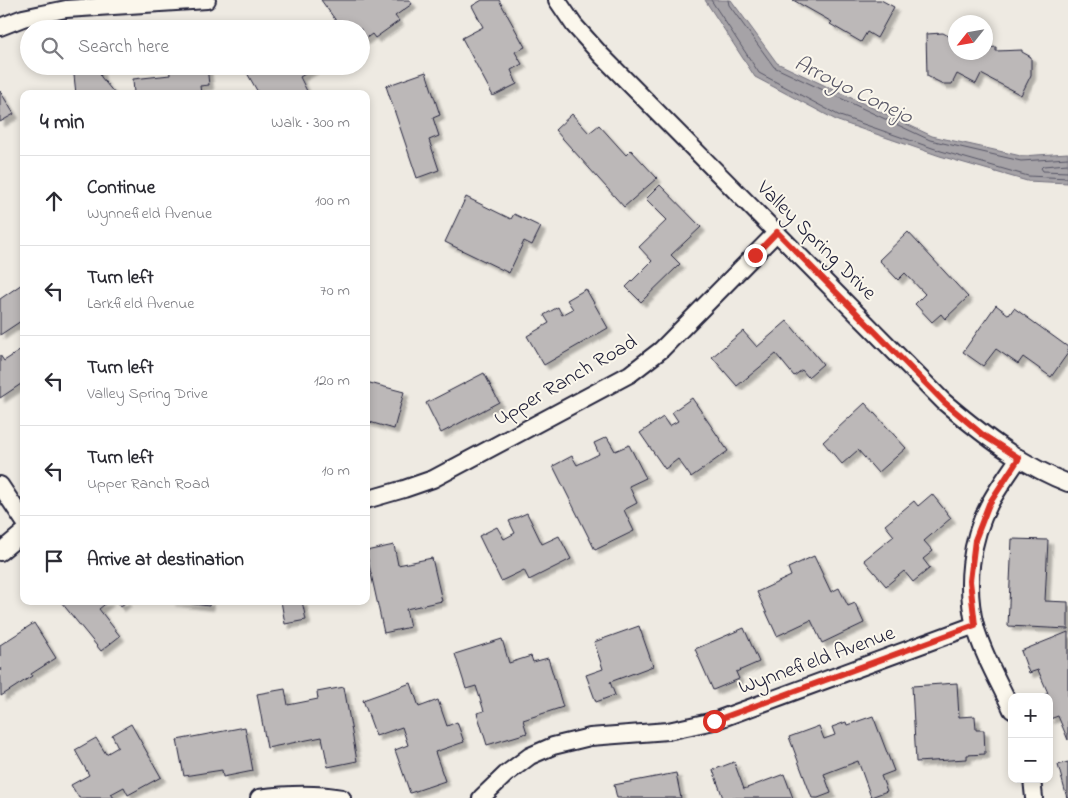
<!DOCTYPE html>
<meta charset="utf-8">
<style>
:root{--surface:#fff;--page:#f2f2f3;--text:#2b2b33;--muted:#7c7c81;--line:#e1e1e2}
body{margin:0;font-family:"Indie Flower",sans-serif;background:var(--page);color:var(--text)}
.controls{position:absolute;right:15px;bottom:15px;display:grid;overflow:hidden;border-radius:10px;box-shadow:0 2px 8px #0003}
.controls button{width:45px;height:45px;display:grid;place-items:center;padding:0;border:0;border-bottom:1px solid var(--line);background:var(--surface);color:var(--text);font:25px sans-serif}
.compass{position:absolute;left:948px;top:15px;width:45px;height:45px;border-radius:50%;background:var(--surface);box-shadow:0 2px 8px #0003;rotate:239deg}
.stop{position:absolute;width:15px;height:15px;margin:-11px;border:4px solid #d93025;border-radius:50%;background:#fff}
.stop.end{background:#d93025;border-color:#fff;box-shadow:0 1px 5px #0008}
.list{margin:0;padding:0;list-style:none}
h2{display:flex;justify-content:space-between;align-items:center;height:65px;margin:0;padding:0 20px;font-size:21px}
h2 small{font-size:16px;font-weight:400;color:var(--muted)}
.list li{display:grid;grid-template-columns:32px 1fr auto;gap:15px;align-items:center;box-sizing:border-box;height:90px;padding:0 20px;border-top:1px solid var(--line)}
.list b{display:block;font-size:19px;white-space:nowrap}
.list p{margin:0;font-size:16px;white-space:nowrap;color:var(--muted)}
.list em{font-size:16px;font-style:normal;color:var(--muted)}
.icon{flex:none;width:28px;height:28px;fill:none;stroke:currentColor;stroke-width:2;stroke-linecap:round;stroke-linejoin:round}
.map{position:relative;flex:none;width:1068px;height:798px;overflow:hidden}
.search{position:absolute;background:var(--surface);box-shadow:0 2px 8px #0003;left:20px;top:20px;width:350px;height:55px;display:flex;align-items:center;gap:12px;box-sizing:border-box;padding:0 18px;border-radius:28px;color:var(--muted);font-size:19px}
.panel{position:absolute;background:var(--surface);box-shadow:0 2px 8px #0003;left:20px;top:90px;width:350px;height:515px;border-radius:10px}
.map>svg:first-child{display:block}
.water{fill:#a6a3a7;stroke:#716f7c}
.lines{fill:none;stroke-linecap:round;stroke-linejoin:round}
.shore{stroke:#575666;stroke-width:1}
.building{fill:#bcb8b8;stroke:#22223b;filter:url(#shadow)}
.street-casing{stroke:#22223b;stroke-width:20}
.street{stroke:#fbf7ec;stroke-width:16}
.route{stroke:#d93025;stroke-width:6}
.labels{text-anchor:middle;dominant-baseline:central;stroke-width:4;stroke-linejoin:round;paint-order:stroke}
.street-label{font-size:21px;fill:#22223b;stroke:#fbf7ec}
.water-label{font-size:22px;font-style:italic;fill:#575666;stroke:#fbf7ec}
</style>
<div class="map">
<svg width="1068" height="798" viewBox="0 0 1068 798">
<defs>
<filter id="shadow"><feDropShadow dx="4.5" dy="4.5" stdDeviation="1" flood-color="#0004"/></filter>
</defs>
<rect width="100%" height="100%" fill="#eeeae2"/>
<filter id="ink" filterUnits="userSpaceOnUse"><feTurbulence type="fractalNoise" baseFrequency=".02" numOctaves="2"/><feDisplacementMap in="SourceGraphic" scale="10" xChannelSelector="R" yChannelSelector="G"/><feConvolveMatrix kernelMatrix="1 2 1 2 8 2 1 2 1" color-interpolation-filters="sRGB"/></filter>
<g filter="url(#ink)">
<polygon class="water" points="705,0 731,0 777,63 932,136 1021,156 1068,153 1068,183 1027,181 940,156 838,121 755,77"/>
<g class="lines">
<g class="shore">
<polyline points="711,0 759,73 840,116 941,151 1028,176 1068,178"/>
<polyline points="728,0 729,5 774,67 930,140 1021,161 1068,158"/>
<polyline points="1068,164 1043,166 1041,168 1043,171 1068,172"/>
</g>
</g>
<g class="building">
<polygon points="321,0 409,0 412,4 395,16 399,21 375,38 372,34 361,42 361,29 342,29"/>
<polygon points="482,0 499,0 525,47 515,52 522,64 511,70 517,84 493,96 462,38 483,27 472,6"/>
<polygon points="793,0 881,0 894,7 877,38 867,32 861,42 830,24 832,22"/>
<polygon points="943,33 956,40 956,52 986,52 986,48 996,47 996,51 1022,50 1022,52 1031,57 1031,75 1021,95 981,74 976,84 957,74 952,84 943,84 927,76 926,34"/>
<polygon points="73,66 99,66 101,77 115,94 76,94"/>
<polygon points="169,66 207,66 209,85 200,86 201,94 134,94 133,79 170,75"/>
<polygon points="243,66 314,66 315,68 300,77 307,91 302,94 259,94"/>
<polygon points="426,72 440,115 433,118 439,136 429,140 439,170 417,178 386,86"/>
<polygon points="0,91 14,114 0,122"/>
<polygon points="572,114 589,133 599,125 626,155 631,150 657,178 624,207 555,130"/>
<polygon points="660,185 701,227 671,255 680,264 641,302 626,287 652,261 639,247 667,220 646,199"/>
<polygon points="466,197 511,219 514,214 541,227 532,245 524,241 509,273 445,242"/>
<polygon points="908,232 968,297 945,319 941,314 932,322 915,304 925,294 905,273 898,280 879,260"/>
<polygon points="22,284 24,286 24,319 0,335 0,299"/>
<polygon points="586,289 608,328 544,365 527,336 549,323 544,315 558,307 562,315 573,309 567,300"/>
<polygon points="996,305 1009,315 1014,308 1068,347 1068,353 1051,377 1023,357 1018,364 996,349 983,366 963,352"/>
<polygon points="787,321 823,364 808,377 802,370 794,376 776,354 737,386 712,357 743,331 757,347"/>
<polygon points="24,348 24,382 0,398 0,355 4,361"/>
<polygon points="484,373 499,402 441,433 426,403"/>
<polygon points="366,382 404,392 394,429 366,421"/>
<polygon points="692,398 728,451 691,477 678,459 665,469 640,433 663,417 669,426 678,421 672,412"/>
<polygon points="865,403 906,448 878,473 858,450 842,464 823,442"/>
<polygon points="607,437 615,451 629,445 646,478 629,486 637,503 624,510 634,531 595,550 553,466 572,456 577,465 599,454 594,443"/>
<polygon points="932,494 951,518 924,541 933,551 923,559 930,568 913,582 904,571 886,586 864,560 894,536 885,525 914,501 918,506"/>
<polygon points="527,513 542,544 559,536 571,559 529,580 524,570 501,581 479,536 497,527 504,539 515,533 509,521"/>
<polygon points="1012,539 1048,540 1045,601 1068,602 1068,629 1008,626"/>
<polygon points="394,545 398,565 432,558 442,601 406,609 410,627 384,633 366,551"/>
<polygon points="814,556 831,592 839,588 848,606 855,603 864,623 822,643 811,620 777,636 757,592 791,576 788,568"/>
<polygon points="109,601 99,609 120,636 101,651 61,602"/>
<polygon points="116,601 127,601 120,607"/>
<polygon points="171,601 210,601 209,606"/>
<polygon points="281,601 302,601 306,620 285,624"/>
<polygon points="34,623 56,658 31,674 32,676 1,696 0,645"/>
<polygon points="639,626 653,666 610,682 615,695 596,702 586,675 603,669 594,642"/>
<polygon points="744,628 759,662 736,672 739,679 713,690 695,649"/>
<polygon points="1068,632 1068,740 1058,716 1050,719 1049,697 1041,696 1048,693 1038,670 1029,673 1021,651"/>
<polygon points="502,639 509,663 531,656 533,662 548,658 563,707 523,720 527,733 487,745 477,713 484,711 476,686 466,689 455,654"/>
<polygon points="411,683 419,707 438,700 447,726 457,722 464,742 435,752 445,781 410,793 395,750 408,745 402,727 376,736 363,700"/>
<polygon points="957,683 959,717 975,716 976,730 984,730 985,754 967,755 967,759 916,762 912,686"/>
<polygon points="344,687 357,761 328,767 322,737 267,748 257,694 285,689 288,705 318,699 317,692"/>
<polygon points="873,716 894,771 881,776 887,791 871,797 858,761 824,774 831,793 818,798 812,798 789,737 819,726 824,739 835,735 832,727 846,722 847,725"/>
<polygon points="131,724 161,777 128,795 124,787 111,794 114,798 79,798 71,785 89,775 75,750 96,738 106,754 118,747 112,735"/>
<polygon points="245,727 253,771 223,777 222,770 184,776 177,740"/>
<polygon points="734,762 744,789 784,774 793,798 723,798 713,770"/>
<polygon points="1068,762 1068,798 1067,798 1058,765"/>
<polygon points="676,773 681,798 617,798 614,785"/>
</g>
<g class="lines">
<defs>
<g id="street">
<path d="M 557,0 L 574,25 L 601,55 L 944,402 C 982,434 1021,465 1068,483"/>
<polyline points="0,27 23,18 66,9 207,0"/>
<polyline points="0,485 24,521"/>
<polyline points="366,500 404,489 433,479 630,374 661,350 777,232"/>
<polyline points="0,552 24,532"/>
<path d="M 1012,710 C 999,682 983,655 975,626 C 965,586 970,540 990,503 C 998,488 1009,473 1019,458"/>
<polyline points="1032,779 1034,798"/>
<path d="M 259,798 C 288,794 314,793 342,798"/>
<polyline points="481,798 506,774 530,756 553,746 590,737 668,731 714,721 975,625"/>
</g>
</defs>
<use href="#street" class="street-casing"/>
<use href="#street" class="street"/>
</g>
</g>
<g class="lines" filter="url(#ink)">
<polyline class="route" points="714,721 975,625 970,581 975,540 989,504 1019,458 983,435 944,402 777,232 755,255"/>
</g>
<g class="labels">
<g class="street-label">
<text transform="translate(816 241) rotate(45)">Valley Spring Drive</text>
<text transform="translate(566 381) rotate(-30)">Upper Ranch Road</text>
<text transform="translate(817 661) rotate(-20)">Wynnefield Avenue</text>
</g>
<g class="water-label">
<text transform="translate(853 91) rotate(26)">Arroyo Conejo</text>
</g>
</g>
</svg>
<div class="controls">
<button>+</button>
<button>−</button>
</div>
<svg class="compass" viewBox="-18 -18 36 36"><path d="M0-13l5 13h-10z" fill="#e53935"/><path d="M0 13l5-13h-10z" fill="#7c7c81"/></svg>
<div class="stop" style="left:714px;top:721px"></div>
<div class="stop end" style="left:755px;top:255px"></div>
<div class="search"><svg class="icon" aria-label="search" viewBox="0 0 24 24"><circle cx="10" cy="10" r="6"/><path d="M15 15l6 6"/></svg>Search here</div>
<section class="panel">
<h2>4 min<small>Walk · 300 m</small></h2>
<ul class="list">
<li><svg class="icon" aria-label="ahead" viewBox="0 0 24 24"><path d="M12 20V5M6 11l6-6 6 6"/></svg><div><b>Continue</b><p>Wynnefield Avenue</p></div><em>100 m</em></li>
<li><svg class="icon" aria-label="left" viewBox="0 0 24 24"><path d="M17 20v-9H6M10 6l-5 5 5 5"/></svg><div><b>Turn left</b><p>Larkfield Avenue</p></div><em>70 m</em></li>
<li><svg class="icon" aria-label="left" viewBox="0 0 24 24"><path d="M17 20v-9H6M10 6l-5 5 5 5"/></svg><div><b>Turn left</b><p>Valley Spring Drive</p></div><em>120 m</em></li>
<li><svg class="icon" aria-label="left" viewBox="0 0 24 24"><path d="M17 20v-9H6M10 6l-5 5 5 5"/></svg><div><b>Turn left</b><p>Upper Ranch Road</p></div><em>10 m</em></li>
<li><svg class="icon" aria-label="arrive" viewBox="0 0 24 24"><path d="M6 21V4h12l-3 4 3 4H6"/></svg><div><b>Arrive at destination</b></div></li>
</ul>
</section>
</div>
